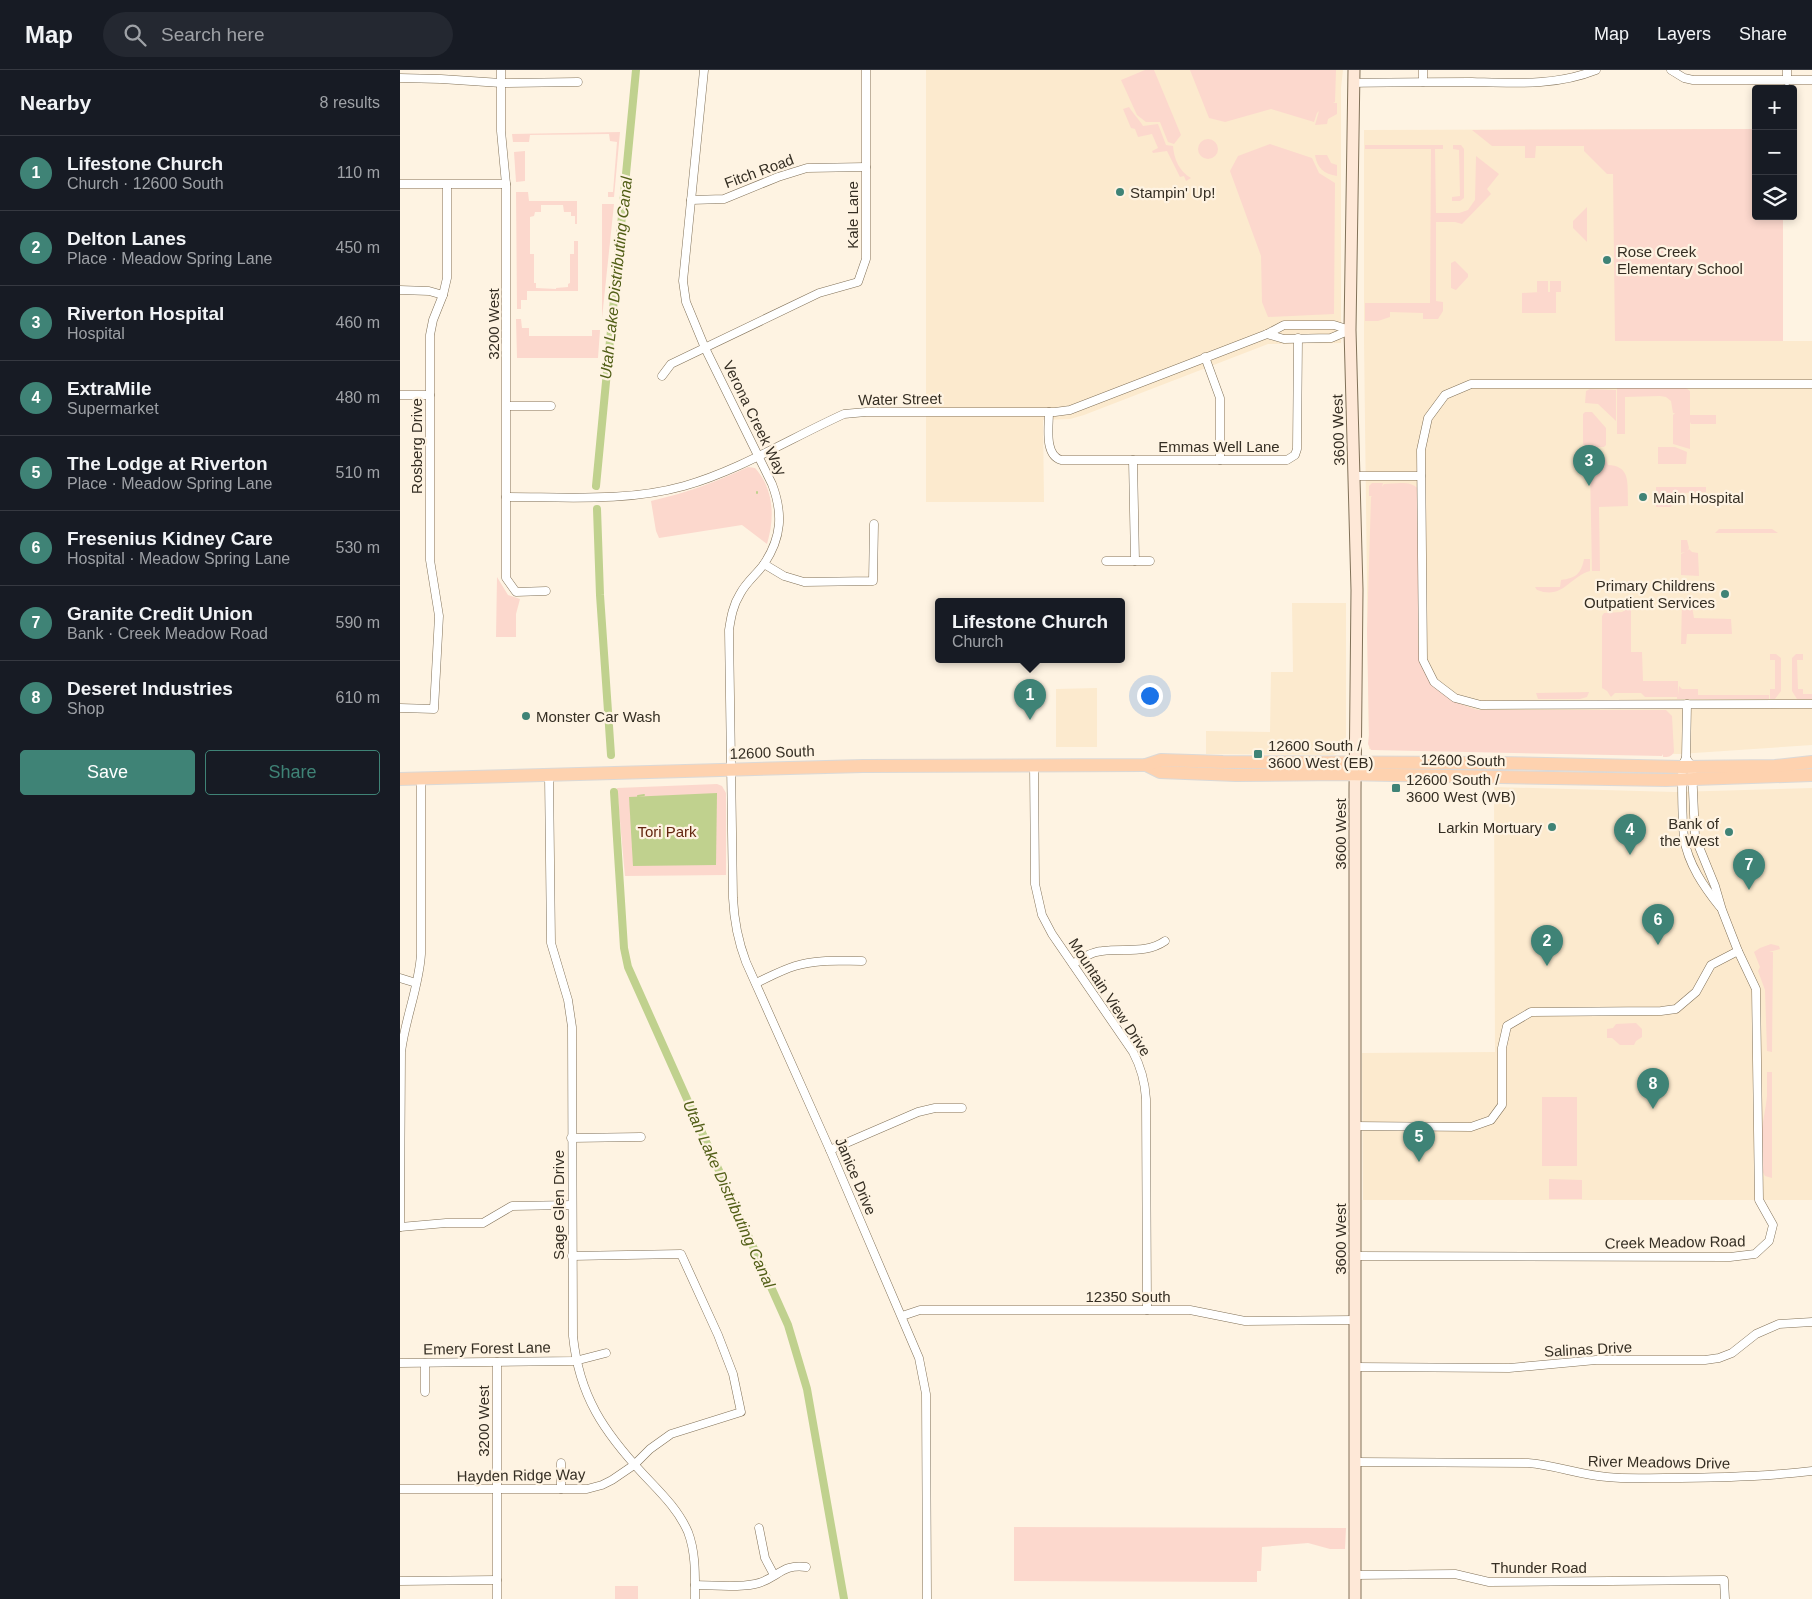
<!DOCTYPE html>
<meta charset="utf-8">
<style>
:root{--surface:#171b24;--page:#242831;--text:#f1f3f6;--muted:#9ea1a6;--line:#363941;--accent:#3f8376}
body{margin:0;font-family:Helvetica,sans-serif;background:var(--page);color:var(--text)}
.controls{position:absolute;right:15px;top:15px;display:grid;overflow:hidden;border-radius:5px;box-shadow:0 2px 8px #0003}
.controls button{width:45px;height:45px;display:grid;place-items:center;padding:0;border:0;border-bottom:1px solid var(--line);background:var(--surface);color:var(--text);font:25px sans-serif}
.you{position:absolute;left:749px;top:625px;width:18px;height:18px;margin:-12px;border:4px solid #fff;border-radius:50%;background:#1a73e8;box-shadow:0 0 0 8px #1a73e833}
.badge{display:grid;place-items:center;width:32px;height:32px;border-radius:50%;background:var(--accent);color:#fff;font-size:16px;font-weight:700}
.pin{position:absolute;translate:-50% -41px;filter:drop-shadow(0 1px 2px #0008)}
.pin::after{content:'';position:absolute;top:26px;width:18px;height:15px;background:inherit;clip-path:polygon(0 0,100% 0,50% 100%)}
.popup{position:absolute;left:535px;top:528px;width:190px;height:65px;box-sizing:border-box;display:grid;place-content:center;border-radius:5px;background:var(--surface);filter:drop-shadow(0 1px 4px #0005);font-size:16px;white-space:nowrap;color:var(--muted)}
.popup b{font-size:19px;color:var(--text)}
.popup::after{content:'';position:absolute;left:50%;top:100%;margin-left:-10px;border:10px solid transparent;border-top-color:var(--surface)}
.list{margin:0;padding:0;list-style:none}
h2{display:flex;justify-content:space-between;align-items:center;height:65px;margin:0;padding:0 20px;font-size:21px}
h2 small{font-size:16px;font-weight:400;color:var(--muted)}
.list li{display:grid;grid-template-columns:32px 1fr auto;gap:15px;align-items:center;box-sizing:border-box;height:75px;padding:0 20px;border-top:1px solid var(--line)}
.list b{display:block;font-size:19px;white-space:nowrap}
.list p{margin:0;font-size:16px;white-space:nowrap;color:var(--muted)}
.list em{font-size:16px;font-style:normal;color:var(--muted)}
.actions{display:flex;gap:10px;padding:15px 20px}
.actions a{flex:1;padding:11px 0;border:1px solid var(--accent);border-radius:5px;text-align:center;font-size:18px;color:var(--accent)}
.actions .main{background:var(--accent);color:#fff}
.icon{flex:none;width:28px;height:28px;fill:none;stroke:currentColor;stroke-width:2;stroke-linecap:round;stroke-linejoin:round}
.map{position:relative;flex:none;width:1412px;height:1529px;overflow:hidden}
header{display:flex;align-items:center;gap:30px;box-sizing:border-box;height:70px;padding:0 25px;background:var(--surface);border-bottom:1px solid var(--line)}
header strong{font-size:24px}
nav{display:flex;gap:28px;margin-inline-start:auto;font-size:18px}
.search{width:350px;height:45px;background:var(--page);display:flex;align-items:center;gap:12px;box-sizing:border-box;padding:0 18px;border-radius:28px;color:var(--muted);font-size:19px}
main{display:flex}
aside{flex:1;background:var(--surface)}
.map>svg:first-child{display:block}
.built{fill:#fceace}
.green{fill:#fcd8cd}
.water{fill:#c0d18e}
.lines{fill:none;stroke-linecap:round;stroke-linejoin:round}
.stream{stroke:#c0d18e;stroke-width:2}
.canal{stroke:#c0d18e;stroke-width:8}
.street-casing{stroke:#817158;stroke-width:9}
.secondary-casing{stroke:#817158;stroke-width:13}
.primary-casing{stroke:#dbd9d7;stroke-width:14}
.street{stroke:#fff;stroke-width:8}
.secondary{stroke:#fee8d7;stroke-width:11}
.primary{stroke:#fed2af;stroke-width:12}
.poi-dot{fill:#3f8376;stroke:#fef3e2;stroke-width:2}
.labels{text-anchor:middle;dominant-baseline:central;stroke-width:4.5;stroke-linejoin:round;paint-order:stroke}
.street-label{font-size:15px;fill:#352e23;stroke:#fef3e2}
.poi-label{font-size:15px;fill:#352e23;stroke:#fef3e2;text-anchor:start}
.park-label{font-size:15px;fill:#642610;stroke:#fef3e2}
.water-label{font-size:16px;font-style:italic;fill:#515e16;stroke:#fef3e2}
</style>
<header>
<strong>Map</strong>
<div class="search"><svg class="icon" aria-label="search" viewBox="0 0 24 24"><circle cx="10" cy="10" r="6"/><path d="M15 15l6 6"/></svg>Search here</div>
<nav><a>Map</a><a>Layers</a><a>Share</a></nav>
</header>
<main>
<aside>
<h2>Nearby<small>8 results</small></h2>
<ul class="list">
<li><span class="badge">1</span><div><b>Lifestone Church</b><p>Church · 12600 South</p></div><em>110 m</em></li>
<li><span class="badge">2</span><div><b>Delton Lanes</b><p>Place · Meadow Spring Lane</p></div><em>450 m</em></li>
<li><span class="badge">3</span><div><b>Riverton Hospital</b><p>Hospital</p></div><em>460 m</em></li>
<li><span class="badge">4</span><div><b>ExtraMile</b><p>Supermarket</p></div><em>480 m</em></li>
<li><span class="badge">5</span><div><b>The Lodge at Riverton</b><p>Place · Meadow Spring Lane</p></div><em>510 m</em></li>
<li><span class="badge">6</span><div><b>Fresenius Kidney Care</b><p>Hospital · Meadow Spring Lane</p></div><em>530 m</em></li>
<li><span class="badge">7</span><div><b>Granite Credit Union</b><p>Bank · Creek Meadow Road</p></div><em>590 m</em></li>
<li><span class="badge">8</span><div><b>Deseret Industries</b><p>Shop</p></div><em>610 m</em></li>
</ul>
<div class="actions"><a class="main">Save</a><a>Share</a></div>
</aside>
<div class="map">
<svg width="1412" height="1529" viewBox="0 0 1412 1529">
<rect width="100%" height="100%" fill="#fef3e2"/>
<g class="built">
<polygon points="526,0 943,0 941,18 941,273 868,274 684,345 670,349 643,350 644,432 526,432"/>
<polygon points="1356,59 1356,146 1383,146 1382,271 1412,271 1412,675 1279,684 969,679 964,271 964,60"/>
<polygon points="892,533 946,533 946,671 944,678 940,682 933,685 806,684 806,661 870,662 871,602 893,602"/>
<polygon points="697,618 697,677 656,677 656,619"/>
<polygon points="1094,717 1275,722 1412,718 1412,1130 963,1130 962,983 1095,982"/>
</g>
<g class="green">
<polygon points="745,0 754,0 781,65 774,74 768,72 760,52 746,52 737,45 721,10"/>
<polygon points="790,0 936,0 935,32 933,33 937,33 937,44 928,49 927,54 915,55 919,41 917,43 914,52 871,39 825,52 809,48"/>
<path d="M 729,37 C 734,45 739,49 743,56 L 758,54 L 766,75 L 773,76 C 774,89 779,101 791,108 L 786,111 L 784,106 L 780,107 L 767,81 L 753,83 L 752,81 L 758,78 L 752,64 L 738,67 L 735,59 L 731,58 L 723,39 Z"/>
<polygon points="1356,59 1356,146 1383,146 1383,271 1215,271 1213,104 1207,104 1184,81 1184,76 1205,76 1136,76 1135,88 1125,88 1125,76 1092,76 1072,60"/>
<polygon points="220,62 214,127 208,127 208,122 213,122 217,72 210,71 209,64 130,65 129,72 113,72 112,64"/>
<circle cx="808" cy="79" r="10"/>
<polygon points="870,74 912,88 919,103 935,113 934,244 868,247 862,232 861,186 830,101 838,86"/>
<polygon points="965,75 1043,75 1043,79 1035,79 1036,143 1059,143 1068,140 1075,130 1076,86 1099,104 1087,119 1091,124 1062,154 1055,152 1036,152 1036,231 1043,232 1043,241 1038,249 1023,249 1023,243 990,242 990,247 978,251 965,251 965,233 1030,233 1031,79 965,79"/>
<polygon points="1053,75 1061,75 1064,79 1064,128 1060,131 1052,131 1052,127 1060,126 1059,80 1053,79"/>
<polygon points="125,81 125,111 116,112 114,82"/>
<path d="M 915,85 L 927,85 L 931,93 L 937,95 L 937,106 C 924,104 917,98 915,85 Z"/>
<polygon points="116,122 128,122 129,131 177,131 177,154 175,154 175,146 171,146 171,142 164,142 163,135 141,135 141,142 135,142 134,146 130,147 130,184 134,184 134,213 136,213 136,218 156,219 156,218 168,217 168,214 170,213 170,184 174,184 174,171 178,171 178,221 127,221 127,230 121,230 121,239 117,239"/>
<polygon points="202,134 214,134 202,248"/>
<polygon points="1187,137 1187,172 1173,158 1173,151"/>
<polygon points="1055,191 1068,204 1068,207 1056,220 1051,218 1051,193"/>
<polygon points="1137,211 1148,211 1148,222 1150,222 1150,211 1161,211 1161,222 1156,222 1156,243 1122,243 1122,223 1140,222 1137,222"/>
<polygon points="116,249 121,249 122,258 129,258 129,266 192,266 192,260 200,260 198,288 117,288"/>
<polygon points="1217,318 1286,318 1290,321 1290,345 1316,345 1316,354 1291,354 1290,352 1290,379 1273,374 1273,345 1275,343 1273,343 1271,331 1266,327 1260,326 1225,327 1225,364 1217,364"/>
<polygon points="1190,319 1216,320 1216,351 1198,334 1185,333 1186,321"/>
<polygon points="1185,342 1192,342 1206,358 1206,375 1204,377 1185,377 1183,374 1183,344"/>
<polygon points="1258,377 1275,377 1287,382 1286,394 1258,394"/>
<path d="M 1188,386 L 1205,387 L 1208,395 C 1232,396 1227,415 1228,436 L 1199,437 L 1200,501 L 1192,501 L 1190,397 L 1192,396 L 1186,395 L 1186,387 Z"/>
<path d="M 348,397 L 355,398 C 374,419 375,448 367,474 L 342,455 L 259,468 L 256,461 L 251,431 C 286,423 316,412 348,397 Z"/>
<path d="M 972,413 L 983,413 L 982,417 L 984,414 C 995,414 1011,410 1018,419 L 1018,573 C 1024,613 1039,629 1078,640 L 1266,640 L 1272,646 L 1274,682 C 1271,687 1268,687 1263,687 L 1263,684 L 1262,686 L 971,680 L 968,674 L 969,665 L 967,561 L 971,427 L 972,426 L 969,426 L 969,416 Z"/>
<polygon points="1256,417 1306,417 1306,422 1280,423 1280,434 1272,434 1271,437 1256,437"/>
<polygon points="1319,459 1372,459 1378,463 1315,463"/>
<polygon points="1281,470 1287,470 1289,478 1287,481 1289,479 1292,482 1298,483 1299,506 1281,505 1281,484 1285,482 1281,483"/>
<path d="M 1184,489 L 1190,489 L 1190,501 C 1169,507 1163,530 1137,520 L 1135,517 L 1160,517 L 1161,510 C 1176,508 1181,504 1184,489 Z"/>
<polygon points="97,507 108,525 120,529 116,544 116,567 96,567"/>
<polygon points="1291,530 1294,548 1331,549 1332,564 1287,564 1286,574 1281,574 1282,531"/>
<polygon points="1231,537 1231,582 1242,582 1243,611 1278,611 1278,625 1279,616 1282,619 1298,619 1298,625 1369,625 1369,629 1277,629 1277,627 1245,627 1241,623 1215,623 1211,627 1207,621 1202,618 1202,546 1204,543 1222,542"/>
<polygon points="1370,584 1376,584 1381,588 1381,621 1375,629 1370,629 1370,619 1375,619 1375,590 1370,590"/>
<polygon points="1396,584 1403,584 1403,590 1397,590 1398,619 1403,619 1403,624 1412,624 1412,629 1397,629 1392,621 1392,588"/>
<polygon points="1189,622 1187,627 1180,629 1138,629 1136,623"/>
<polygon points="317,714 322,716 326,723 326,805 225,806 217,718"/>
<polygon points="1371,874 1379,876 1380,879 1369,882 1373,882 1372,982 1367,981 1365,920 1358,901 1360,897 1354,882 1360,878"/>
<polygon points="1236,953 1242,959 1242,967 1236,971 1234,975 1220,975 1212,968 1207,968 1207,959 1213,958 1216,954"/>
<path d="M 1367,1002 L 1372,1002 L 1372,1108 L 1365,1106 C 1353,1085 1365,1049 1367,1026 C 1367,1018 1367,1010 1367,1002 Z"/>
<rect x="1142" y="1027" width="35" height="69"/>
<polygon points="1149,1109 1182,1110 1182,1129 1149,1129"/>
<polygon points="614,1457 946,1458 945,1479 930,1479 908,1473 862,1477 861,1501 857,1501 857,1512 614,1511"/>
<rect x="215" y="1516" width="23" height="13"/>
</g>
<polygon class="water" points="317,723 316,795 233,796 229,727"/>
<g class="lines">
<g class="stream">
<polyline points="357,422 357,423"/>
<polyline points="238,726 244,725"/>
</g>
<g class="canal">
<polyline points="196,416 236,0"/>
<polyline points="197,439 200,525 211,685"/>
<polyline points="214,722 224,878 228,897 388,1255 407,1319 444,1529"/>
</g>
<defs>
<g id="street">
<polyline points="101,0 101,61 106,114 106,508 116,522 146,521"/>
<path d="M 304,0 L 283,211 L 286,232 L 305,278 L 372,414 C 383,443 382,467 364,494 C 357,504 346,512 340,524 C 333,535 331,547 329,560 L 333,828 C 334,850 338,871 346,892 L 430,1080 L 519,1288 L 526,1324 L 527,1529"/>
<polyline points="1271,0 1284,8 1293,10 1412,10"/>
<polyline points="0,8 41,9 101,13 178,12"/>
<polyline points="1387,11 1387,0"/>
<polyline points="1023,12 1023,0"/>
<path d="M 953,13 C 993,12 1032,12 1072,12 C 1114,13 1156,16 1196,0"/>
<polyline points="0,114 106,114"/>
<polyline points="291,130 324,129 378,107 407,98 466,97"/>
<polyline points="0,220 29,221 43,225"/>
<polyline points="867,264 884,269 931,268 950,260"/>
<polyline points="805,287 820,328 820,390"/>
<polyline points="262,306 271,294 419,223 458,212 466,189 466,0"/>
<polyline points="1412,314 1071,314 1045,325 1028,348 1021,380 1023,590 1034,612 1055,628 1081,635 1412,634"/>
<polyline points="0,325 30,325"/>
<polyline points="107,336 151,336"/>
<path d="M 649,342 C 649,356 644,385 661,390 L 887,390 L 895,385 L 897,379 L 898,268"/>
<polyline points="733,390 735,491"/>
<polyline points="955,406 1021,406"/>
<path d="M 106,427 C 166,427 227,432 284,416 C 340,400 391,368 444,344 L 466,342 L 655,342 L 670,340 L 867,264 L 884,255 L 934,255 L 950,260"/>
<polyline points="706,491 750,491"/>
<polyline points="364,494 384,506 404,512 473,511 474,454"/>
<polyline points="0,638 34,639 39,546 30,490 30,265 33,250 43,225 47,208 47,115"/>
<polyline points="1284,692 1286,688 1287,634"/>
<path d="M 634,694 L 635,814 L 642,845 L 652,864 L 733,982 C 741,997 745,1012 746,1029 L 747,1240"/>
<path d="M 1282,705 C 1282,726 1282,748 1284,768 C 1288,794 1304,817 1320,837"/>
<path d="M 149,706 L 151,873 L 168,930 L 172,957 L 173,1266 C 179,1326 204,1362 244,1405 C 260,1422 278,1439 288,1462 C 296,1483 295,1506 295,1529"/>
<path d="M 673,894 C 682,888 691,882 702,881 C 725,878 746,884 765,871"/>
<polyline points="0,908 16,913"/>
<path d="M 356,913 C 369,907 382,900 395,896 C 417,889 440,891 462,891"/>
<polyline points="954,1056 1071,1057 1091,1050 1102,1035 1102,978 1107,956 1131,942 1261,941 1276,939 1296,922 1311,895 1338,881"/>
<polyline points="171,1068 241,1067"/>
<polyline points="430,1080 518,1042 535,1038 562,1038"/>
<path d="M 0,1157 L 1,982 C 5,949 19,917 21,884 L 21,709"/>
<polyline points="0,1157 46,1153 83,1153 112,1136 172,1135"/>
<polyline points="955,1186 1330,1187 1355,1184 1369,1171 1373,1155 1359,1130 1356,919 1338,881 1322,840 1315,816 1295,767 1292,697 1286,688"/>
<polyline points="502,1246 520,1240 790,1240 845,1251 955,1250"/>
<polyline points="97,1292 97,1529"/>
<polyline points="0,1293 175,1291 206,1283"/>
<polyline points="25,1293 25,1322"/>
<polyline points="955,1297 1109,1298 1196,1290 1305,1290 1319,1288 1332,1283 1356,1264 1379,1254 1412,1252"/>
<path d="M 956,1392 L 1128,1393 C 1155,1395 1180,1405 1207,1407 C 1226,1409 1245,1408 1264,1408 C 1314,1408 1362,1407 1412,1401"/>
<polyline points="161,1393 161,1419"/>
<polyline points="0,1419 187,1419 202,1415 212,1410 234,1395 250,1379 271,1364 341,1342 333,1304 318,1265 281,1184 172,1186"/>
<polyline points="359,1458 365,1488 374,1505"/>
<polyline points="955,1505 1055,1504 1089,1512 1324,1510 1325,1529"/>
<polyline points="0,1511 97,1510"/>
<path d="M 295,1515 C 314,1515 336,1518 355,1514 C 376,1510 382,1493 406,1497"/>
</g>
<polyline id="secondary" points="954,0 950,260 957,520 955,721 955,1529"/>
<g id="primary">
<polyline points="746,695 760,702 836,705 941,704 1266,710 1412,705"/>
<polyline points="0,709 463,696 746,695 761,690 823,692 1098,693 1282,697 1375,696 1412,692"/>
</g>
</defs>
<use href="#street" class="street-casing"/>
<use href="#secondary" class="secondary-casing"/>
<use href="#primary" class="primary-casing"/>
<use href="#street" class="street"/>
<use href="#secondary" class="secondary"/>
<use href="#primary" class="primary"/>
</g>
<g class="poi-dot">
<circle cx="720" cy="122" r="5"/>
<circle cx="1207" cy="190" r="5"/>
<circle cx="1243" cy="427" r="5"/>
<circle cx="1325" cy="524" r="5"/>
<circle cx="126" cy="646" r="5"/>
<rect x="853" y="679" width="10" height="10" rx="2.5"/>
<rect x="991" y="713" width="10" height="10" rx="2.5"/>
<circle cx="1152" cy="757" r="5"/>
<circle cx="1329" cy="762" r="5"/>
</g>
<g class="labels">
<g class="street-label">
<text transform="translate(359 101) rotate(-20)">Fitch Road</text>
<text transform="translate(452 145) rotate(-90)">Kale Lane</text>
<text transform="translate(93 254) rotate(-90)">3200 West</text>
<text transform="translate(500 329) rotate(-1)">Water Street</text>
<text transform="translate(355 348) rotate(64)">Verona Creek Way</text>
<text transform="translate(938 360) rotate(-92)">3600 West</text>
<text transform="translate(16 376) rotate(-90)">Rosberg Drive</text>
<text x="819" y="376">Emmas Well Lane</text>
<text transform="translate(372 682) rotate(-2)">12600 South</text>
<text transform="translate(1063 690) rotate(1)">12600 South</text>
<text transform="translate(940 764) rotate(-90)">3600 West</text>
<text transform="translate(710 927) rotate(57)">Mountain View Drive</text>
<text transform="translate(456 1106) rotate(67)">Janice Drive</text>
<text transform="translate(158 1135) rotate(-90)">Sage Glen Drive</text>
<text transform="translate(940 1169) rotate(-90)">3600 West</text>
<text transform="translate(1275 1172) rotate(-1)">Creek Meadow Road</text>
<text x="728" y="1226">12350 South</text>
<text transform="translate(87 1278) rotate(-1)">Emery Forest Lane</text>
<text transform="translate(1188 1279) rotate(-3)">Salinas Drive</text>
<text transform="translate(83 1351) rotate(-90)">3200 West</text>
<text transform="translate(1259 1392) rotate(1)">River Meadows Drive</text>
<text transform="translate(121 1405) rotate(-1)">Hayden Ridge Way</text>
<text x="1139" y="1497">Thunder Road</text>
</g>
<g class="poi-label">
<text x="730" y="122">Stampin' Up!</text>
<text x="1217" y="181">Rose Creek<tspan x="1217" dy="17">Elementary School</tspan></text>
<text x="1253" y="427">Main Hospital</text>
<text x="1315" y="515" text-anchor="end">Primary Childrens<tspan x="1315" dy="17">Outpatient Services</tspan></text>
<text x="136" y="646">Monster Car Wash</text>
<text x="868" y="675">12600 South /<tspan x="868" dy="17">3600 West (EB)</tspan></text>
<text x="1006" y="709">12600 South /<tspan x="1006" dy="17">3600 West (WB)</tspan></text>
<text x="1319" y="753" text-anchor="end">Bank of<tspan x="1319" dy="17">the West</tspan></text>
<text x="1142" y="757" text-anchor="end">Larkin Mortuary</text>
</g>
<g class="park-label">
<text x="267" y="761">Tori Park</text>
</g>
<g class="water-label">
<text transform="translate(216 208) rotate(-84)">Utah Lake Distributing Canal</text>
<text transform="translate(329 1124) rotate(66)">Utah Lake Distributing Canal</text>
</g>
</g>
</svg>
<div class="controls">
<button>+</button>
<button>−</button>
<button><svg class="icon" aria-label="layers" viewBox="0 0 24 24"><path d="M12 4l9 5-9 5-9-5zM3 14l9 5 9-5"/></svg></button>
</div>
<div class="you"></div>
<div class="pin badge" style="left:630px;top:650px">1</div>
<div class="popup"><b>Lifestone Church</b>Church</div>
<div class="pin badge" style="left:1147px;top:896px">2</div>
<div class="pin badge" style="left:1189px;top:416px">3</div>
<div class="pin badge" style="left:1230px;top:785px">4</div>
<div class="pin badge" style="left:1019px;top:1092px">5</div>
<div class="pin badge" style="left:1258px;top:875px">6</div>
<div class="pin badge" style="left:1349px;top:820px">7</div>
<div class="pin badge" style="left:1253px;top:1039px">8</div>
</div>
</main>
